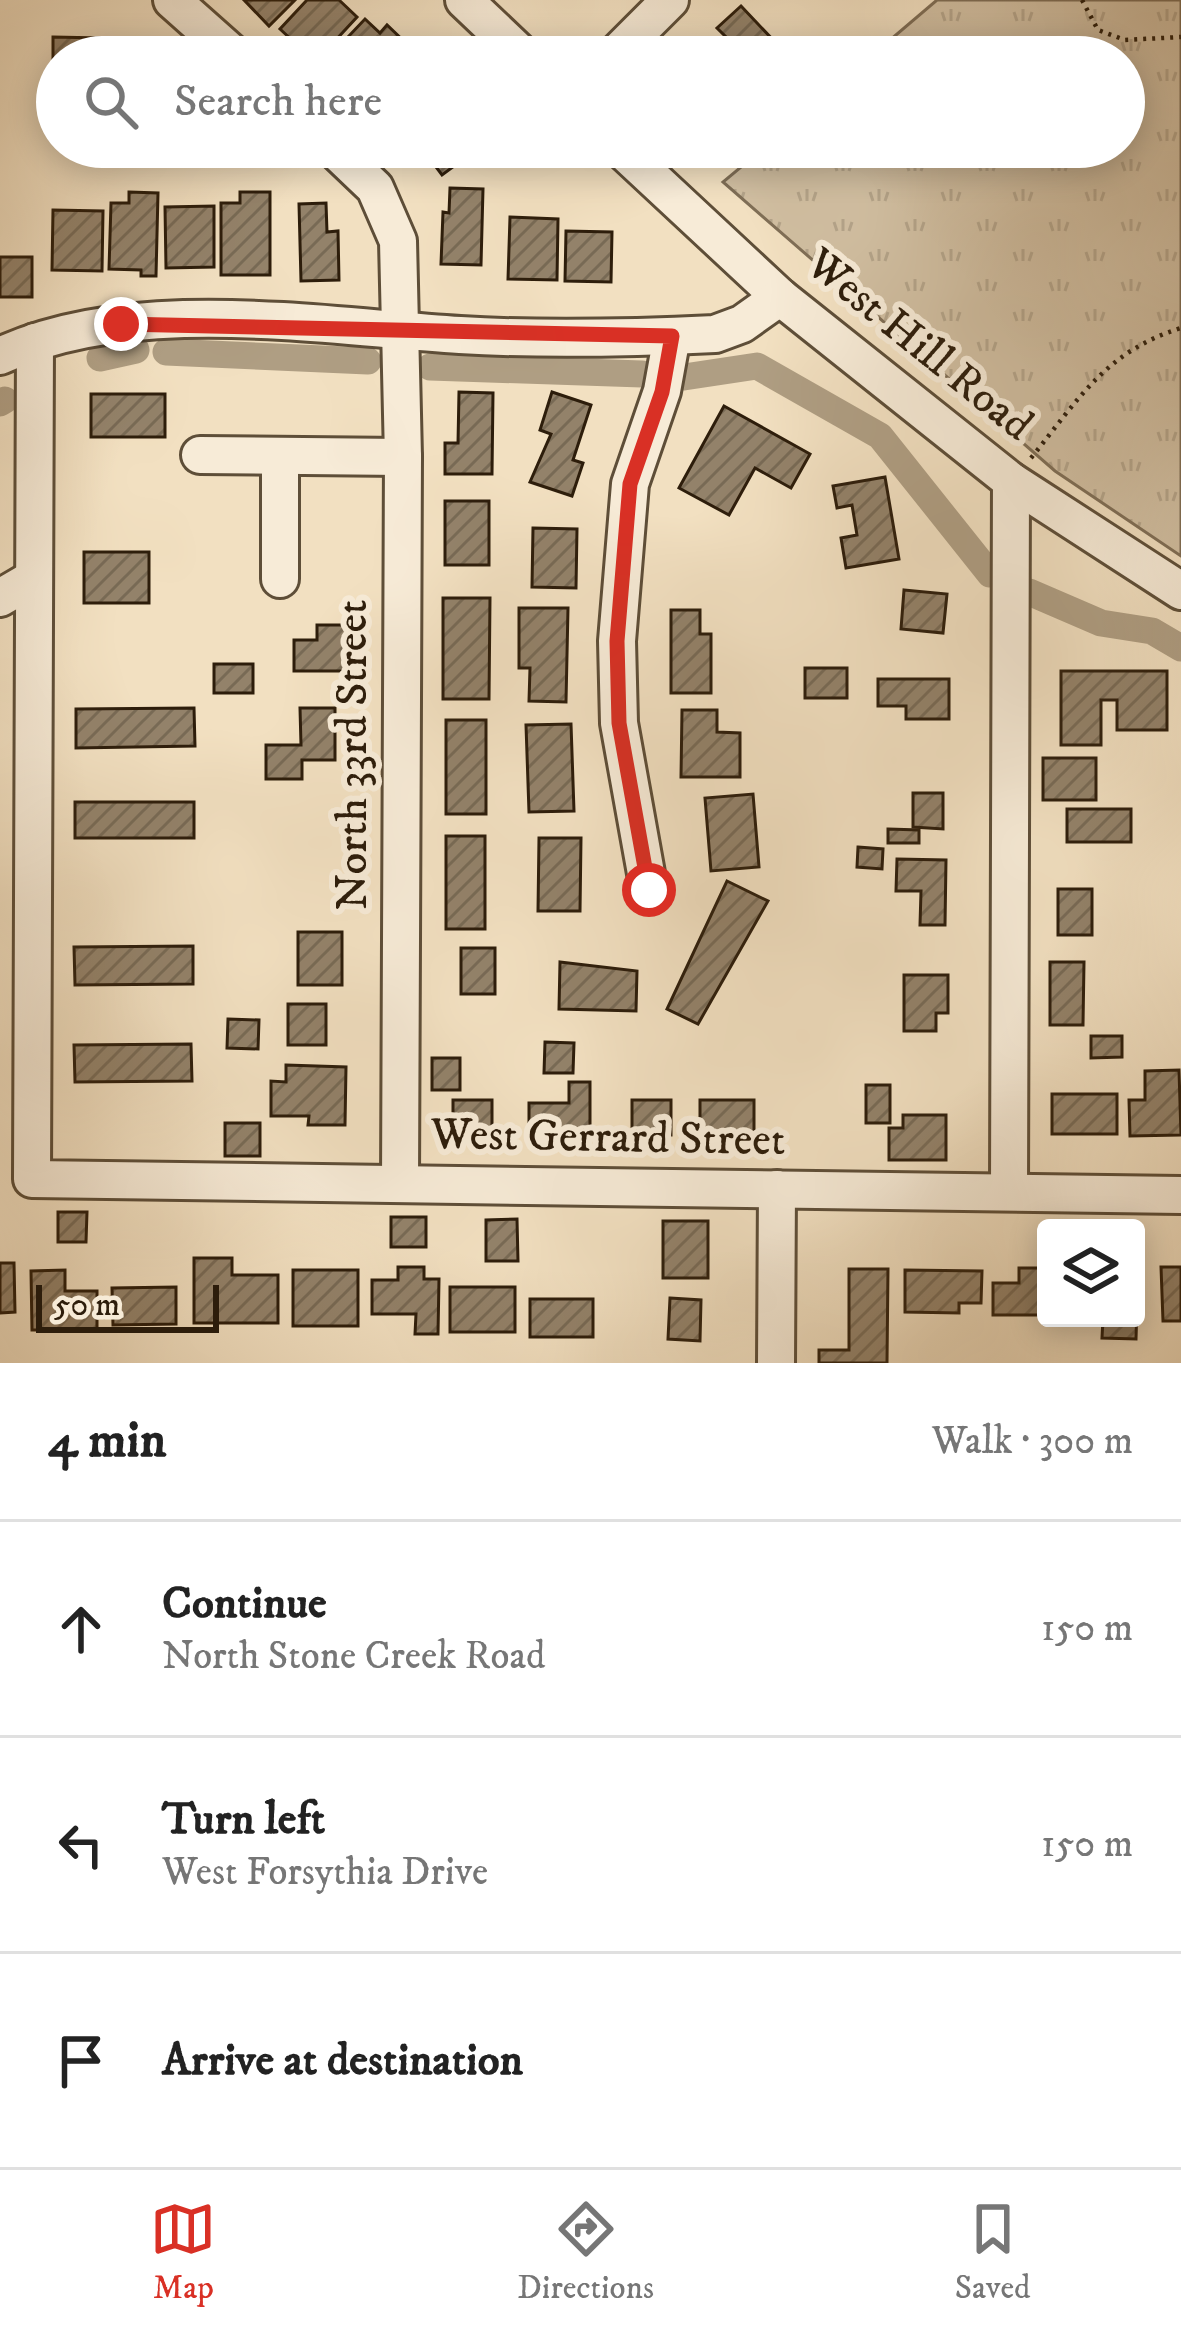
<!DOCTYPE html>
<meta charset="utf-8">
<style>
:root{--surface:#fff;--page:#f6f6f6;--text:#222;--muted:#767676;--line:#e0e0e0;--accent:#d93025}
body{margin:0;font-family:"IM FELL DW Pica",serif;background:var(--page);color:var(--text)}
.controls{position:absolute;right:36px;bottom:36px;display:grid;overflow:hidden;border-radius:12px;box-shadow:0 6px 30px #0003}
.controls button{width:108px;height:108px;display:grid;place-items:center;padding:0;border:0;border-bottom:3px solid var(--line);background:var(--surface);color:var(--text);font:60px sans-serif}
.scale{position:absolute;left:36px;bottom:30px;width:183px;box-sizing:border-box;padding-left:12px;border:6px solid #2d1d0b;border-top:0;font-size:33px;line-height:42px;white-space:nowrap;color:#2d1d0b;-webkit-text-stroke:9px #f7ebd7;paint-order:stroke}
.stop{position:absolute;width:36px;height:36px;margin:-27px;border:9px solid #d93025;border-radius:50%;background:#fff}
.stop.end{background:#d93025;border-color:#fff;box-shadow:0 3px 12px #0008}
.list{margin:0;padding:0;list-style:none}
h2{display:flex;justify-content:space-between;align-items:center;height:156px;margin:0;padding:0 48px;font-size:51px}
h2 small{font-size:39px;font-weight:400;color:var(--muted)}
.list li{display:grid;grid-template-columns:78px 1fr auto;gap:36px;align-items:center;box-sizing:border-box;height:216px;padding:0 48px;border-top:3px solid var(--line)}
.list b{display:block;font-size:45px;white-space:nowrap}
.list p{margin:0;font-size:39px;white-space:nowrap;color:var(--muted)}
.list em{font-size:39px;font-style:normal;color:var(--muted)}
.icon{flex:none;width:66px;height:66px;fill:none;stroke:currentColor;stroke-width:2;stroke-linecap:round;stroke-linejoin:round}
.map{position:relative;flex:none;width:1181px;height:1363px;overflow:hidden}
.search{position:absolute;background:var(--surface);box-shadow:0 6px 30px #0003;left:36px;right:36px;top:36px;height:132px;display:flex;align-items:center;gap:30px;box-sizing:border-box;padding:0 42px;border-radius:66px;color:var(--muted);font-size:45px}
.sheet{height:804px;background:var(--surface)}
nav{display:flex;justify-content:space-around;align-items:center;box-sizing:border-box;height:168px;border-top:3px solid var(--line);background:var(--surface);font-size:33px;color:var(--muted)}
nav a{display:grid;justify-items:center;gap:6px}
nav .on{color:var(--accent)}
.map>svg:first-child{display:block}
.grass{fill:url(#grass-tufts);stroke:#7f6e56;stroke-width:3}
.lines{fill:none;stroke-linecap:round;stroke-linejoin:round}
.canal{stroke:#af9e83;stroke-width:27}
.building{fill:url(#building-hatch);stroke:#2d1d0b;stroke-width:3}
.minor-casing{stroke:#5e4e38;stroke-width:42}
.path{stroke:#2d1d0b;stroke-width:4.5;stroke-dasharray:3 6;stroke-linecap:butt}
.minor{stroke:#f7ebd7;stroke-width:36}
.route{stroke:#d93025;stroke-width:15}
.labels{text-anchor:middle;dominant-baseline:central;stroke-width:12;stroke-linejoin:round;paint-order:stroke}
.street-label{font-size:45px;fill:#2d1d0b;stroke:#f7ebd7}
</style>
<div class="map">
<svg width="1181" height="1363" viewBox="0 0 1181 1363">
<defs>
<pattern id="grass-tufts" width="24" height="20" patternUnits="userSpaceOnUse" patternTransform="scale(3)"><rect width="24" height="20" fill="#d1bfa2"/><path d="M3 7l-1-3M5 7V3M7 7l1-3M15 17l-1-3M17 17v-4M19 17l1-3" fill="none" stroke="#b4a48a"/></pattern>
<pattern id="building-hatch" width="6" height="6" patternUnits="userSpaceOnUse" patternTransform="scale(3)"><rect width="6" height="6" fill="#93826a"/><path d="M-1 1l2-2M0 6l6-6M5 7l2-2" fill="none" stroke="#786a55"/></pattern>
</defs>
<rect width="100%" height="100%" fill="#f2e0c1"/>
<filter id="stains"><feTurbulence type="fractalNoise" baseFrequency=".00167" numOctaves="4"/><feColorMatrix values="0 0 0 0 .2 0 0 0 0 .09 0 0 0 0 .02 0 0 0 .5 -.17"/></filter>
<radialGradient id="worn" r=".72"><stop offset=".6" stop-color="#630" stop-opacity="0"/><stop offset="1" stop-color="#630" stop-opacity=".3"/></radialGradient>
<polygon class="grass" points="937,0 1181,0 1181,556 1055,471 723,182 765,147 1124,147 1124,57 870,57"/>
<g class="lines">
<g class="canal">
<polyline points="166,352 368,361"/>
<polyline points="100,358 136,350"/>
<polyline points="430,367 642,374"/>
<polyline points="684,377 757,366 880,436 990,574"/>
<polyline points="0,403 5,400"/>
<polyline points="1029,592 1101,623 1152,631 1181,648"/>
</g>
</g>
<g class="building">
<polygon points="244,0 295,0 269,26"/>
<polygon points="307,0 339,0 357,17 320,57 310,57 280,29"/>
<polygon points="741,6 776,43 761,57 728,57 717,45 726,37 717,28"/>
<polygon points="365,19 380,33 387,25 409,46 398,57 329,57"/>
<polygon points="53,37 101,38 101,57 57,57 57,98 53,97"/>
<polygon points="421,147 480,147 442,175"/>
<polygon points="450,188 483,189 481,265 441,264 443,212 449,213"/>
<polygon points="129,192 158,193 156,276 141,276 141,270 109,269 111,203 129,203"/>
<polygon points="240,192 270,192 270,275 221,275 221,203 240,203"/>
<polygon points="326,203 327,232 338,231 339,280 301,281 299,204"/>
<polygon points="214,206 214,267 166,268 165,207"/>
<polygon points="53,210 103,211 102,271 52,270"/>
<polygon points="510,217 558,219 557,280 508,279"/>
<polygon points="566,231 612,232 611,282 565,281"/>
<rect x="0" y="257" width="32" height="40"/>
<polygon points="459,392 493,393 492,474 445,474 445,443 458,443"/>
<polygon points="552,392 591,405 573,460 583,463 572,496 530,482 551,434 540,430"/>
<rect x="91" y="394" width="74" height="43"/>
<polygon points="724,406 810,454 791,488 755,468 729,515 679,488"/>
<polygon points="885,477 899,559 846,568 841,538 857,535 852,505 837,508 833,486"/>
<rect x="445" y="501" width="44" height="64"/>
<polygon points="533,528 577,529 576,588 532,587"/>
<rect x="84" y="552" width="65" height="51"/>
<polygon points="904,590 947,594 943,633 901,629"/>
<polygon points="443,598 490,598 489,699 443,699"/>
<polygon points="519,608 568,608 566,702 529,701 530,668 519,668"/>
<polygon points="671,610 700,610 700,634 711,634 711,693 671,693"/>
<polygon points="317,625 352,625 352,671 294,671 294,640 317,640"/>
<rect x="214" y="664" width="39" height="29"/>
<rect x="805" y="668" width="42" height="30"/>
<polygon points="1061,671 1167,671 1167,730 1117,730 1117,700 1101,700 1101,745 1061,745"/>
<polygon points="878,679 949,679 949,719 906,719 906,706 878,706"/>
<polygon points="194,708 195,746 76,748 76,709"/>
<polygon points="300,708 335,708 335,760 302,760 302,779 266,779 266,745 301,745"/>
<polygon points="682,710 717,710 717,732 740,733 740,777 681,777"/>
<rect x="446" y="720" width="40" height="94"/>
<polygon points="571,724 574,811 529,812 526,725"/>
<rect x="1043" y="758" width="53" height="42"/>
<polygon points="913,793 943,793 943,829 913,827"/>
<polygon points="753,794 759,867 711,871 705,798"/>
<rect x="75" y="802" width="119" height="36"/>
<rect x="1067" y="809" width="64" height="33"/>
<polygon points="888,829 919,830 919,843 888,843"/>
<rect x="446" y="836" width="39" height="93"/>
<polygon points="539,838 581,838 580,911 538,911"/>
<polygon points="858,847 883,849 882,869 857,867"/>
<polygon points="897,859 946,860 945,925 920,925 921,891 896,891"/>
<polygon points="727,881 768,901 698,1024 667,1009"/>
<rect x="1058" y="889" width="34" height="46"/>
<rect x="298" y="932" width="44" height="53"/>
<polygon points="193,946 193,984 75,985 74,947"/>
<rect x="461" y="948" width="34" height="46"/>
<polygon points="560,962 637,971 636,1011 559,1009"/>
<polygon points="1050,962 1084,962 1083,1025 1050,1025"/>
<polygon points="904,975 948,975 948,1013 936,1013 936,1031 904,1031"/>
<rect x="288" y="1004" width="38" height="41"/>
<polygon points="228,1019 259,1020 258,1049 227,1048"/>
<polygon points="1091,1036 1122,1036 1122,1057 1091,1058"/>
<polygon points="545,1042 574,1043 573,1073 544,1073"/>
<polygon points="191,1044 192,1081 75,1082 74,1045"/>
<rect x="432" y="1058" width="28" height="32"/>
<polygon points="286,1065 346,1067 345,1125 308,1125 309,1116 271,1116 271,1081 286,1082"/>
<polygon points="1179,1070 1181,1135 1130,1136 1129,1100 1145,1100 1145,1071"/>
<polygon points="569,1082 590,1082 590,1137 529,1137 529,1103 569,1103"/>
<rect x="866" y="1085" width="24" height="38"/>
<rect x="1052" y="1094" width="65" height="40"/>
<rect x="453" y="1100" width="39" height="33"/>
<rect x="632" y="1100" width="39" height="35"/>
<rect x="700" y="1100" width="54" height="35"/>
<polygon points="903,1115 946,1115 946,1160 889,1160 889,1128 903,1128"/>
<rect x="225" y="1123" width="35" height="33"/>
<polygon points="58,1212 87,1212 86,1242 58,1242"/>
<rect x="391" y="1217" width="35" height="30"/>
<polygon points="517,1219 518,1261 486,1261 486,1220"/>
<rect x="663" y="1221" width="45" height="57"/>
<polygon points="194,1258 232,1258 232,1275 278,1275 278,1323 194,1323"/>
<polygon points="0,1263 14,1263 15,1312 0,1313"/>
<polygon points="398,1267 424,1267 424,1279 439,1279 438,1334 415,1334 416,1314 372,1314 372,1280 398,1280"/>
<polygon points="1161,1267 1181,1267 1181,1321 1163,1321"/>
<polygon points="1019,1268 1046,1268 1046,1315 993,1315 993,1283 1019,1283"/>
<polygon points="849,1269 888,1269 887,1363 819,1363 819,1350 849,1350"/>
<polygon points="65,1270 65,1291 97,1291 97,1330 32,1330 31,1271"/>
<rect x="293" y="1270" width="65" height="56"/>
<polygon points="905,1270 982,1271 981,1303 959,1303 959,1313 905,1312"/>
<polygon points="1138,1271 1136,1339 1102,1338 1103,1318 1136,1318"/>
<polygon points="176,1287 176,1324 113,1325 112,1288"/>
<rect x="450" y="1287" width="65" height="45"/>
<polygon points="670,1298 701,1300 700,1341 668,1339"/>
<rect x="530" y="1299" width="63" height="38"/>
</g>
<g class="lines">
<defs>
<g id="minor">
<polyline points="172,0 236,57"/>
<polyline points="464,0 524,57"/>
<polyline points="613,57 670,0"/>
<polyline points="332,147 375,188 398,241 403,457 400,1183"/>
<polyline points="619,147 780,297 1011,481 1181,591"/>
<polyline points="35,342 32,1179 1181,1195"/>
<path d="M 0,356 C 134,294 317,326 460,335 C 544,340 631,338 715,334 L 742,324 L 780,297"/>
<polyline points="200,455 403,457"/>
<polyline points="280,456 280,579"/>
<polyline points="0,598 34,578"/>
<polyline points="649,890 619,723 617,641 630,484 662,391 672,336"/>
<polyline points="1009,1192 1011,481"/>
<polyline points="776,1363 777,1189"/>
</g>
</defs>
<use href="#minor" class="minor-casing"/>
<g class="path">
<polyline points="1082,0 1098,30 1125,40 1181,37"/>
<path d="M 1031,458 C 1078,400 1106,351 1181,328"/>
</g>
<use href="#minor" class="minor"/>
</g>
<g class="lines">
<polyline class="route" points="121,324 672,336 662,392 630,484 617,641 619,723 649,890"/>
</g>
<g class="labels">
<g class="street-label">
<text transform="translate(919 345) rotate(39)">West Hill Road</text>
<text transform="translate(353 755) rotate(-90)">North 33rd Street</text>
<text transform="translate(608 1138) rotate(1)">West Gerrard Street</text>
</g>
</g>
<rect width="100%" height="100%" filter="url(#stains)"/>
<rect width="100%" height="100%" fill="url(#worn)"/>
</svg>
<div class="controls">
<button><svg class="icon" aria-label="layers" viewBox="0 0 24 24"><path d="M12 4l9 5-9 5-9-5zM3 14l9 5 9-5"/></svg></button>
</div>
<div class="scale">50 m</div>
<div class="stop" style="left:649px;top:890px"></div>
<div class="stop end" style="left:121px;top:324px"></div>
<div class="search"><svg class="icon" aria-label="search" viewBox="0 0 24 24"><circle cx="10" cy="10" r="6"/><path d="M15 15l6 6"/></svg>Search here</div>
</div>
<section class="sheet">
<h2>4 min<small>Walk · 300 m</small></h2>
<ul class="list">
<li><svg class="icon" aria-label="ahead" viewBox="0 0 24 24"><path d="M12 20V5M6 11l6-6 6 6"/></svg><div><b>Continue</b><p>North Stone Creek Road</p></div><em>150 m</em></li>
<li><svg class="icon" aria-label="left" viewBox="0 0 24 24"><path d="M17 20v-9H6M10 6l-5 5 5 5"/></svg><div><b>Turn left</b><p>West Forsythia Drive</p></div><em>150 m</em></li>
<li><svg class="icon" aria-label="arrive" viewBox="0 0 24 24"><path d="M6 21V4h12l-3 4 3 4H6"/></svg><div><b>Arrive at destination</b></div></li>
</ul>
</section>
<nav>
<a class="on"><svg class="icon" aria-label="map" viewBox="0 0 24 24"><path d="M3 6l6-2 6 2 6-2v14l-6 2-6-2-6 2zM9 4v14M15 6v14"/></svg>Map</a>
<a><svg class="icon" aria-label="directions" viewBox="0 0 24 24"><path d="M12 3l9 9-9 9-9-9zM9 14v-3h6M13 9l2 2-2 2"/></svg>Directions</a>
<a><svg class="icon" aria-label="saved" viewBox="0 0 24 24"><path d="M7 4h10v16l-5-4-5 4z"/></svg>Saved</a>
</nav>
